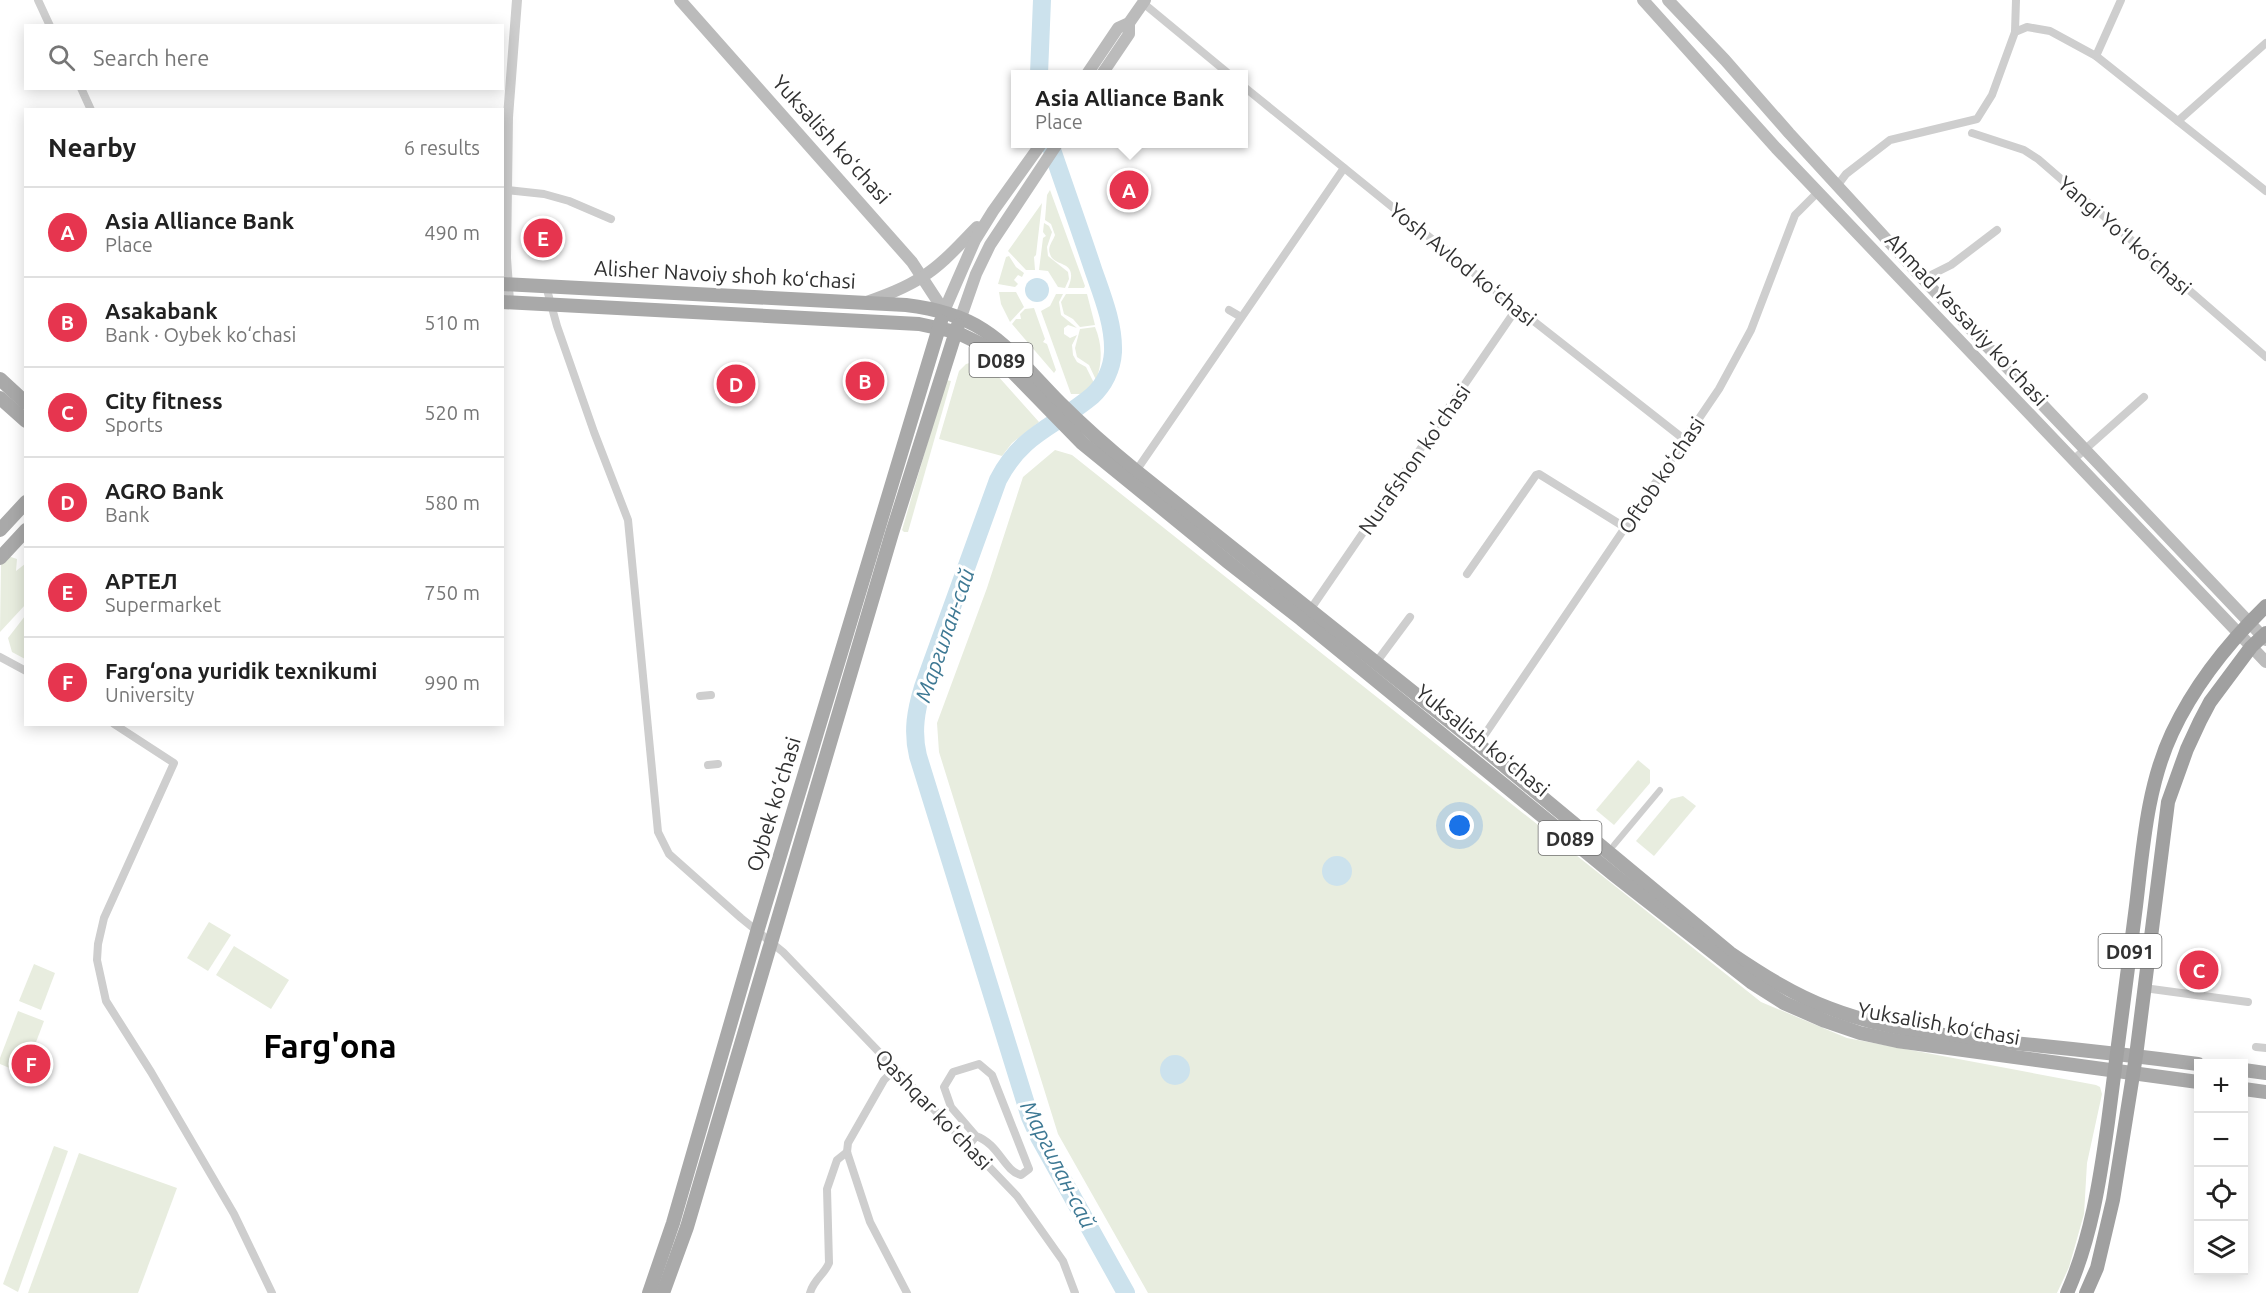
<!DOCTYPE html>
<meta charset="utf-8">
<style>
:root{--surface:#fff;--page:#f2f2f2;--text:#222;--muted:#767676;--line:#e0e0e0;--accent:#e6354f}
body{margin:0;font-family:Ubuntu,sans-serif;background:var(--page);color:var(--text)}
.controls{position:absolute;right:18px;bottom:18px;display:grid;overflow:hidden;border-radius:0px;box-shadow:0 3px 15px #0003}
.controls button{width:54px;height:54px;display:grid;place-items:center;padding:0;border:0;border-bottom:2px solid var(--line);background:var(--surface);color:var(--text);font:30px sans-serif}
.you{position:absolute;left:1460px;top:826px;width:21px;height:21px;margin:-15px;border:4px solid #fff;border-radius:50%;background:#1a73e8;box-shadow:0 0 0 9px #1a73e833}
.badge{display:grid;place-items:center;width:39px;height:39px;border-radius:50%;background:var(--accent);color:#fff;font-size:20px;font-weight:700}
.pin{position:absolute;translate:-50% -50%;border:3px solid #fff;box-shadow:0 2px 6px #0006}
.popup{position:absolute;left:1011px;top:70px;width:237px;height:78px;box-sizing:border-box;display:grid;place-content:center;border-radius:0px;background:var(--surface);filter:drop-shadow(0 2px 4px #0005);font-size:20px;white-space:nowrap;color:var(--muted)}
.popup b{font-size:22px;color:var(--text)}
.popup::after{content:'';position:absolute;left:50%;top:100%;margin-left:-12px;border:12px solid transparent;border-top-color:var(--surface)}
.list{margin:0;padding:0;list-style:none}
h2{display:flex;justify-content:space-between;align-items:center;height:78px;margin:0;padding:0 24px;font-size:26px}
h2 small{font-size:20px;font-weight:400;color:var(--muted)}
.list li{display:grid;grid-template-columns:39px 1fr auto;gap:18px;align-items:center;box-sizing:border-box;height:90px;padding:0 24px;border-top:2px solid var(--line)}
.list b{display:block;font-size:22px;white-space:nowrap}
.list p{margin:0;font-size:20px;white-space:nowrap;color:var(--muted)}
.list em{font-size:20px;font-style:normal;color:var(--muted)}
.icon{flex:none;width:33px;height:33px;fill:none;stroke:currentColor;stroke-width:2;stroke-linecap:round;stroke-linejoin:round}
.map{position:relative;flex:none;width:2266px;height:1293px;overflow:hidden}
.search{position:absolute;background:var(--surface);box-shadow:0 3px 15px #0003;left:24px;top:24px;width:480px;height:66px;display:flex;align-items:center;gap:15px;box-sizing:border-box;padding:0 21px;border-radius:0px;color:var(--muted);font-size:22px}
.panel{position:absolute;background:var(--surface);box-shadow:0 3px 15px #0003;left:24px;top:108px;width:480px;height:618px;border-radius:0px}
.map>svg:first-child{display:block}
.green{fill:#e8eddf}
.water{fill:#cce2ed}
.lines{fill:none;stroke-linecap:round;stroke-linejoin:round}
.river{stroke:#cce2ed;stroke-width:18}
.pedestrian{stroke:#cecece;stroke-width:6}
.minor{stroke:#cecece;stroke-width:8}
.tertiary{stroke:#cecece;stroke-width:10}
.secondary{stroke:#bbb;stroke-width:12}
.primary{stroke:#a9a9a9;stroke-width:14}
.trunk{stroke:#a0a0a0;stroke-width:14}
.labels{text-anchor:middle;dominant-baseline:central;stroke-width:6;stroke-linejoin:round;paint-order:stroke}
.shield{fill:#fff;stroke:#6f6f6f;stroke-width:1.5}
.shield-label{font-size:20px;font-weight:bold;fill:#313131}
.street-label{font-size:21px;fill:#313131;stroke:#fff}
.water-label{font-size:22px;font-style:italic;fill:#3e7994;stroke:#fff}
.town-label{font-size:33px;font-weight:bold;fill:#000;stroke:#fff}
</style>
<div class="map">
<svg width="2266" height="1293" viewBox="0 0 2266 1293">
<rect width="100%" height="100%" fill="#fff"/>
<g class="green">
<path d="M 1050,190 L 1085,286 L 1084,288 L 1068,288 C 1080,259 1054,268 1050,254 C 1047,247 1053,241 1055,235 L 1051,224 L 1045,220 L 1047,195 Z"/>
<polygon points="1042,203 1036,255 1034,257 1035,270 1026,270 1008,251"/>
<polygon points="1044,223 1049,226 1052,232 1047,247 1048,256 1068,272 1069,279 1065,288 1058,287 1048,271 1039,270 1043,238 1046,236 1043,232"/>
<polygon points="1009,256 1016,267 1024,273 1022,277 1018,275 1014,280 1018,284 1015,287 998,284 1006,257"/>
<polygon points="999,292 1016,292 1024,307 1010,322 1001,304"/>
<polygon points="1056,294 1063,294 1059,302 1061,315 1077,328 1068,325 1064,328 1064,334 1070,338 1077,335 1072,345 1073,355 1077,362 1086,367 1094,383 1082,394 1071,394 1041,311 1050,306"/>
<polygon points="1066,294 1087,294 1095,325 1080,327 1073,319 1064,314 1061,302"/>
<polygon points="1034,308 1045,339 1043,342 1047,344 1056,370 1054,373 1012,324 1016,319 1021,319 1020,314 1025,309"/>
<path d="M 1095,327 C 1102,343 1103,363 1096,380 L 1089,365 L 1077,357 L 1075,348 L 1080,329 Z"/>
<polygon points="977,361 989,366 1039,422 1012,443 1002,456 939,439 959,371 966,364"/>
<polygon points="946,380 951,381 908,532 904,532 902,530"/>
<polygon points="1055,450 1072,455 1761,1002 1847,1038 2096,1085 2100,1087 2102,1094 2087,1163 2084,1214 2069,1267 2057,1293 1148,1293 1058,1134 939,752 937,723 987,588 1023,477"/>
<polygon points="8,556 17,559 16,571 25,564 25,605 0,632 1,561"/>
<polygon points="25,616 25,659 12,652 8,638"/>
<polygon points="1638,760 1650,770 1650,783 1614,825 1596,810"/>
<polygon points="1683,796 1696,806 1654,856 1636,841 1671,799"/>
<polygon points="209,922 231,935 208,971 187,958"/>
<polygon points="234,946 289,980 271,1009 216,975"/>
<polygon points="34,964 55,973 41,1010 19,1001"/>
<polygon points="18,1011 44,1021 24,1074 0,1064 0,1058"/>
<polygon points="54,1146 68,1151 18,1292 3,1284"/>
<polygon points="79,1153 177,1188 138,1293 28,1293"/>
</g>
<g class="water">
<circle cx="1037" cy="290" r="12"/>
<circle cx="1337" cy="871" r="15"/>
<circle cx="1175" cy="1070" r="15"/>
</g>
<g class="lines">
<g class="river">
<polyline points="1039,74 1042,0"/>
<path d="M 1050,144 C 1064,185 1079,227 1093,269 C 1102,295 1114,324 1113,352 C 1112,369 1104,385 1092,396 C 1055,427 1022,433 998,480 L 923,687 C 916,710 912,731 918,756 L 1030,1117 L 1039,1137 L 1126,1293"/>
</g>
<polyline class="pedestrian" points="1614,845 1660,790"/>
<g class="minor">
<polyline points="38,0 50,26"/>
<polyline points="1143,3 1229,74"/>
<polyline points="2015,32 2016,0"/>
<polyline points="2096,56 2121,0"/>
<polyline points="1243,86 1517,308 1685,440"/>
<polyline points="81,88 91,110"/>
<polyline points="2178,121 2266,43"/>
<polyline points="1972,133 2024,150 2038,159 2266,357"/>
<polyline points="1837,186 1846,174 1890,140 1977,119 1992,95 2015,32 2027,27 2050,31 2096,56 2266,191"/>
<polyline points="507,190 544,194 569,201 611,219"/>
<polyline points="1923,279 1951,265 1997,230"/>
<polyline points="546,286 557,326 594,432 628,520 658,832 669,854 741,918 783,952 1017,1196 1063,1261 1075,1293"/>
<polyline points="1229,310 1241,317"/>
<polyline points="2073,460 2144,397"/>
<polyline points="1136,471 1344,168"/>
<polyline points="1467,574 1536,475 1539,474 1626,528"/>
<polyline points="1310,610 1517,308"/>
<polyline points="0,657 26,671"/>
<polyline points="1375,664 1410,617"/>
<polyline points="700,696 711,695"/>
<polyline points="114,724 174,763 104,918 98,944 97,960 106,1001 151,1072 234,1214 272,1293"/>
<polyline points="1477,746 1719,389 1751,330 1795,215 1818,192"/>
<polyline points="708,765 718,764"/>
<polyline points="2144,988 2248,1002"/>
<polyline points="2256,1047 2266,1048"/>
<polyline points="896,1068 884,1080 848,1143 847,1152 870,1222 907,1293"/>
<path d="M 969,1145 L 976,1136 L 951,1107 L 944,1087 L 953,1072 L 979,1064 L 992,1075 L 1029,1169 L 1021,1175 C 1004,1171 999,1144 976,1136"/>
<path d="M 810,1293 C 814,1279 824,1275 829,1263 L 827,1189 L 837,1160 L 847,1152"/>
</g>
<polyline class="tertiary" points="509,301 506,258 508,117 517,0"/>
<g class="secondary">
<polyline points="680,0 912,262 944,311"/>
<polyline points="1643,0 1776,148 2266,662"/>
<polyline points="1668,0 1725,60 1789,133 1923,279 2266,640"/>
<polyline points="1087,74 1118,28 1129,23 1145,0"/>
<polyline points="1102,74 1129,34 1129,23"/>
<path d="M 867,302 C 886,295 905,288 922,277 C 943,264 960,244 977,227"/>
<polyline points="944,311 975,240 993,211 1041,144"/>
<polyline points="961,317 976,274 990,245 1057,144"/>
</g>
<g class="primary">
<path d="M 502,284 L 906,305 C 989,315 1006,348 1060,403 C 1084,427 1109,449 1136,471 L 1478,744 L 1730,953 C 1761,974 1794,995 1829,1008 C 1888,1031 1951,1036 2013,1043 C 2075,1049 2137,1056 2198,1064"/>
<polyline points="502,302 919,324 956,332 983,345 999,358 1082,443 1228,562 1301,619 1613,874 1751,982 1784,1003 1825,1021 1860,1033 1897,1041 2198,1082"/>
<polyline points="0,379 26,403"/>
<polyline points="0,398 26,421"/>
<polyline points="0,530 26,502"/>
<polyline points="0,558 26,530"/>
<polyline points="2244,1070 2266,1073"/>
<polyline points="2244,1089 2266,1092"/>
<polyline points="649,1293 673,1223 757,932 941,321"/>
<polyline points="663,1293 687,1227 892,533 958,325"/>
</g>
<g class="trunk">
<path d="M 2067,1293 C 2091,1239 2100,1180 2108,1122 C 2118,1050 2126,978 2136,906 C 2143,848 2147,786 2172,733 C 2194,686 2229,642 2266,606"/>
<polyline points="2086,1293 2097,1268 2113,1200 2136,1056 2168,802 2187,749 2200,721 2210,702 2251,647 2266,633"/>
</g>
</g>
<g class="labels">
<g class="shield">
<rect x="969.5" y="343" width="63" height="34" rx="4.5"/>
<rect x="1538.5" y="821" width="63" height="34" rx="4.5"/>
<rect x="2098.5" y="934" width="63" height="34" rx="4.5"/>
</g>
<g class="shield-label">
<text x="1001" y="360">D089</text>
<text x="1570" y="838">D089</text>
<text x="2130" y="951">D091</text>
</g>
<g class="street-label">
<text transform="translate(832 139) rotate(48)">Yuksalish koʻchasi</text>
<text transform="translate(2125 235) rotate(41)">Yangi Yoʻl koʻchasi</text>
<text transform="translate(1463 264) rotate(39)">Yosh Avlod koʻchasi</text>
<text transform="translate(725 274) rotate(3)">Alisher Navoiy shoh koʻchasi</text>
<text transform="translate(1967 319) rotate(47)">Ahmad Yassaviy ko'chasi</text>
<text transform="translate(1414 459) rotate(-55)">Nurafshon ko'chasi</text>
<text transform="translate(1661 475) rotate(-56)">Oftob koʻchasi</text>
<text transform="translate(1483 740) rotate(39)">Yuksalish koʻchasi</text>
<text transform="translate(773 804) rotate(-73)">Oybek ko‘chasi</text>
<text transform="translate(1939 1023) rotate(10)">Yuksalish koʻchasi</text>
<text transform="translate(934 1109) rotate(46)">Qashqar koʻchasi</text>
</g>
<g class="water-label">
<text transform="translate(944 635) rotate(-71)">Маргилан-сай</text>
<text transform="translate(1059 1164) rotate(63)">Маргилан-сай</text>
</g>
<g class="town-label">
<text x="330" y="1045">Farg'ona</text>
</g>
</g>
</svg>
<div class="controls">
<button>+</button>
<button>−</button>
<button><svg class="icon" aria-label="locate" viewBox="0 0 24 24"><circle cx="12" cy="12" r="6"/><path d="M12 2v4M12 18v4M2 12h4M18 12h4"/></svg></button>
<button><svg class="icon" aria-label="layers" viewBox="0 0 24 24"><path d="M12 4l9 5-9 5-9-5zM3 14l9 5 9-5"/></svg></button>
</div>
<div class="you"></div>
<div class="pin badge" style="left:1129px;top:190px">A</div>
<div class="popup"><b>Asia Alliance Bank</b>Place</div>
<div class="pin badge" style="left:865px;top:381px">B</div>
<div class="pin badge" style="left:2199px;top:970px">C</div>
<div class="pin badge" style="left:736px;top:384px">D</div>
<div class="pin badge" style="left:543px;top:238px">E</div>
<div class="pin badge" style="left:31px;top:1064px">F</div>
<div class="search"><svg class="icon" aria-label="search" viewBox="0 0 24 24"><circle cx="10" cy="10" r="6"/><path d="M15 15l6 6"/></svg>Search here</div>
<section class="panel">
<h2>Nearby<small>6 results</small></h2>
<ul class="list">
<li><span class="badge">A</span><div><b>Asia Alliance Bank</b><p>Place</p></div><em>490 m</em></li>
<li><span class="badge">B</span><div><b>Asakabank</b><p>Bank · Oybek ko‘chasi</p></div><em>510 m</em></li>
<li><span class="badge">C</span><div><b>City fitness</b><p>Sports</p></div><em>520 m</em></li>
<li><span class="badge">D</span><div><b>AGRO Bank</b><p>Bank</p></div><em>580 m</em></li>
<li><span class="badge">E</span><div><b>АРТЕЛ</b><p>Supermarket</p></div><em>750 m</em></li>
<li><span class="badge">F</span><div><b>Farg‘ona yuridik texnikumi</b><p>University</p></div><em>990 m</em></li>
</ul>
</section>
</div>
